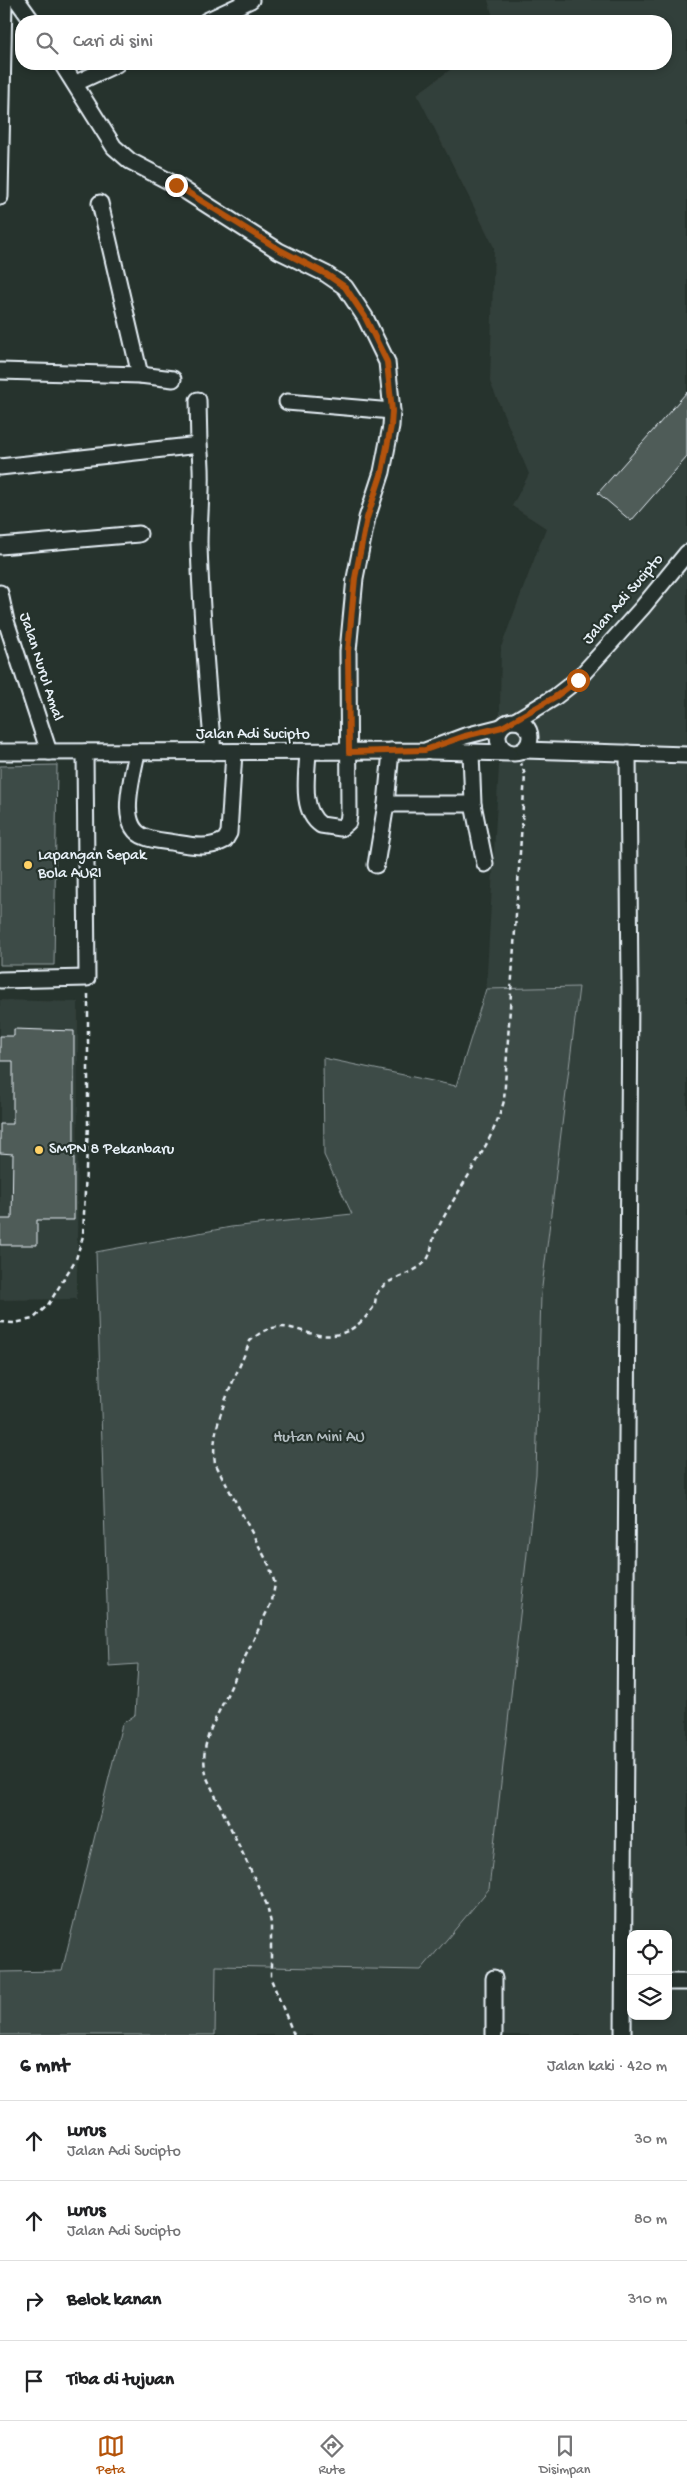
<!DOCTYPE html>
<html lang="id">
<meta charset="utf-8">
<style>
:root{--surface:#fff;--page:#f2f2f2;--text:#202124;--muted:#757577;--line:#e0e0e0;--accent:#b45309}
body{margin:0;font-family:"Gochi Hand",sans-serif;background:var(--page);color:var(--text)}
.controls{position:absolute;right:15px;bottom:15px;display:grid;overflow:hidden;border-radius:10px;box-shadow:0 2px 8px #0003}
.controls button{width:45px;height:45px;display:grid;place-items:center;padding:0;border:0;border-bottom:1px solid var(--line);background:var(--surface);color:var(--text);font:25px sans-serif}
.stop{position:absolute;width:15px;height:15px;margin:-11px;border:4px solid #b45309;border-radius:50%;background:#fff}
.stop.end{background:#b45309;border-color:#fff;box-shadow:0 1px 5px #0008}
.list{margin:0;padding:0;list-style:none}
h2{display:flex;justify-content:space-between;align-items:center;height:65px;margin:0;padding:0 20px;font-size:21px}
h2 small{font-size:16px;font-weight:400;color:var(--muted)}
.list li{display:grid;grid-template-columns:32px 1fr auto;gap:15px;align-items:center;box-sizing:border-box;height:80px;padding:0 20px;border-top:1px solid var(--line)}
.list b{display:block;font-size:19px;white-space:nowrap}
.list p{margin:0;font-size:16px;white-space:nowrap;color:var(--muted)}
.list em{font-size:16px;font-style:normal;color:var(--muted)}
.icon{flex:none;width:28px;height:28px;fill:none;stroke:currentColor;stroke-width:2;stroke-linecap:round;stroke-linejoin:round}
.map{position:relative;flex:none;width:687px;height:2035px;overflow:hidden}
.search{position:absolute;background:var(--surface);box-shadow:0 2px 8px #0003;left:15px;right:15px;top:15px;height:55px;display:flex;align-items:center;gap:12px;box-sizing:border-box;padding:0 18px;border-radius:20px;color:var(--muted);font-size:19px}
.sheet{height:385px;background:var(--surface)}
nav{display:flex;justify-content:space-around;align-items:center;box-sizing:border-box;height:70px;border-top:1px solid var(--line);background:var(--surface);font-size:14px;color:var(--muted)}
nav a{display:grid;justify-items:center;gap:2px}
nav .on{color:var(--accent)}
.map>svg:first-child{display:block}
.built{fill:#333f3a;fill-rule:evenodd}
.green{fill:#3e4b47;stroke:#939ea0}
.building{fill:#505c59;stroke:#e8f1f8}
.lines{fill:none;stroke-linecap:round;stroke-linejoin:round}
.minor-casing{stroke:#e8f1f8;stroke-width:19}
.path{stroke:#e8f1f8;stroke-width:2.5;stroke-dasharray:5 4;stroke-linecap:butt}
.minor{stroke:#26332d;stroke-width:15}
.route{stroke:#b45309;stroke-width:6}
.poi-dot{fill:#ffd166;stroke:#26332d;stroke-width:2}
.labels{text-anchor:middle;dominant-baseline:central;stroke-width:4.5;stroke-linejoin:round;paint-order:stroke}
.street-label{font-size:16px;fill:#e8f1f8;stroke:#26332d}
.poi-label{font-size:16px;fill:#e8f1f8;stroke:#26332d;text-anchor:start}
.park-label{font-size:16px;fill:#b5bfc3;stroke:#26332d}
</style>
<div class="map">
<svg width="687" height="2035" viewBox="0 0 687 2035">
<rect width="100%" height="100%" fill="#26332d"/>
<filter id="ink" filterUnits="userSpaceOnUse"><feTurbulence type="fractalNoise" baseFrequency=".02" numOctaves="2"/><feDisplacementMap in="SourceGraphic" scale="10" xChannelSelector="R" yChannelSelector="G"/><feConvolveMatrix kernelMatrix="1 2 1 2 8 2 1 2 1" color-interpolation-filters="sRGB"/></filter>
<g filter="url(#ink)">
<g class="built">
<path d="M 488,0 L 687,0 L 687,2035 L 0,2035 L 0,1972 L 62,1971 L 122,1724 L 135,1715 L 138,1664 L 109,1666 L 96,1252 L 231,1227 L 352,1214 L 324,1155 L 323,1058 L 456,1086 L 486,989 L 499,766 L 501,647 L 546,528 L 512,506 L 529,474 L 490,382 L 494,247 L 417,94 L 458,64 L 666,64 L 666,21 L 494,21 ZM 631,1934 L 668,1934 L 668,2016 L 631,2016 Z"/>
<polygon points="0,1000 78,1002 77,1299 0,1300"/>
</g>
<g class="green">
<polygon points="57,765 54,965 0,965 0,766"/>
<polygon points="579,987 541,1295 536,1474 489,1889 421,1970 216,1966 215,2035 0,2035 0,1972 62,1971 122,1724 135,1715 138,1664 109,1666 96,1252 231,1227 352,1214 324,1155 323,1058 456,1086 486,989"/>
</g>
<g class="building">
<polygon points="687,392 687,457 631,521 598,493"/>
<polygon points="14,1029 74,1031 74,1220 37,1220 37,1245 0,1245 0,1219 12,1219 13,1154 0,1153 0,1124 13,1124 13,1061 0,1061 0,1036 14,1036"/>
</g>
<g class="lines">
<defs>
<g id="minor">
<polyline points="17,0 32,21"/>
<polyline points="206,21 251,0"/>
<path d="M 62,64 L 114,147 L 130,161 L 176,185 L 279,251 L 326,274 L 345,287 L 365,317 L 387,362 L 392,411 L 391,426 L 382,472 L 367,518 L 355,578 L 348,651 L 349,814 L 348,822 L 341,828 L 321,825 C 300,811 307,775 308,752"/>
<polyline points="76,83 117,64"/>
<polyline points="0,197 4,0"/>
<polyline points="100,203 140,375"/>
<polyline points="0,371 140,375 173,379"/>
<polyline points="198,400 199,445"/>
<polyline points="287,402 392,411"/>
<path d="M 0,467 L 199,445 C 204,478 199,511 199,544 C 201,614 207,683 213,752"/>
<polyline points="0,546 139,534"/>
<polyline points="0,593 6,621 49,752"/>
<polyline points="515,721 555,697 578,679 642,608 687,553"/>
<circle cx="514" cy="737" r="16"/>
<polyline points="524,750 687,755"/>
<polyline points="431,751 509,753"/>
<polyline points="0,752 425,751 465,736 501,727"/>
<path d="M 137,752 C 133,776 116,827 145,837 C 155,841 167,841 176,843 C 194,846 209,849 225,840 L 229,833 L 234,752"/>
<polyline points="471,753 473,804 485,864"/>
<polyline points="386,804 473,804"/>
<polyline points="376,865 386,804 391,751"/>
<polyline points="0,980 87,978 85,752"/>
<polyline points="494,1978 494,2035"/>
<polyline points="668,1982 687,1982"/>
<polyline points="623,2035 630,991 628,753"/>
</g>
</defs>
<use href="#minor" class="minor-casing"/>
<g class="path">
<polyline points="0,1322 14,1323 33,1319 48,1305 76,1259 83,1236 88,1124 88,992"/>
<path d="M 294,2035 L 271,1979 L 271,1923 L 267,1905 L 207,1778 C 202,1759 204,1747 211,1728 L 272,1601 L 275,1584 L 269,1565 L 215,1463 C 209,1424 236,1378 250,1341 C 285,1309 304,1343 339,1334 C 353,1331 367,1318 374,1306 C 376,1302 375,1296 378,1292 C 389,1275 418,1275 428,1258 C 432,1250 432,1240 436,1232 C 458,1187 490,1150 504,1101 L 525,775 L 521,763"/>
</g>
<use href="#minor" class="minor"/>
</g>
</g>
<g class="lines" filter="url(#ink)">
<polyline class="route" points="176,185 280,250 326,274 345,287 365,317 387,362 392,411 391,426 382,472 367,518 355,578 348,651 349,752 425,750 465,736 502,727 555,697 578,680"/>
</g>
<g class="poi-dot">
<circle cx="28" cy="865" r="5"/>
<circle cx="39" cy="1150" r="5"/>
</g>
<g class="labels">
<g class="street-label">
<text transform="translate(624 600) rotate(-49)">Jalan Adi Sucipto</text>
<text transform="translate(40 667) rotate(72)">Jalan Nurul Amal</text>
<text x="253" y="735">Jalan Adi Sucipto</text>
</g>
<g class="poi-label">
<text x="38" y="856">Lapangan Sepak<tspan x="38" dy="18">Bola AURI</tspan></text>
<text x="49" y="1150">SMPN 8 Pekanbaru</text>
</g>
<g class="park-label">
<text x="319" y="1438">Hutan Mini AU</text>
</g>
</g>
</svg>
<div class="controls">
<button><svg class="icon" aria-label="locate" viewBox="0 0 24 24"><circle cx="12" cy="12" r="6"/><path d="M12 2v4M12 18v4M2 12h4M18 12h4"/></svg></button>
<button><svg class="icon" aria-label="layers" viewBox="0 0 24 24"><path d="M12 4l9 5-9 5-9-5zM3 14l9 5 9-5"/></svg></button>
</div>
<div class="stop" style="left:578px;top:680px"></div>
<div class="stop end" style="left:176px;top:185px"></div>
<div class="search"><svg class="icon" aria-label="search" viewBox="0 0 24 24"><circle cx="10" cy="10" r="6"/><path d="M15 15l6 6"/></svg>Cari di sini</div>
</div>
<section class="sheet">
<h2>6 mnt<small>Jalan kaki · 420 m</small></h2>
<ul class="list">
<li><svg class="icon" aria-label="ahead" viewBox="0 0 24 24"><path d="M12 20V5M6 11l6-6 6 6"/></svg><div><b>Lurus</b><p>Jalan Adi Sucipto</p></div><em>30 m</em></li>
<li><svg class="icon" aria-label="ahead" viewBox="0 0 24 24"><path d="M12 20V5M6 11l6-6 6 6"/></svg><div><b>Lurus</b><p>Jalan Adi Sucipto</p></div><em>80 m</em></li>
<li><svg class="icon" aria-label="right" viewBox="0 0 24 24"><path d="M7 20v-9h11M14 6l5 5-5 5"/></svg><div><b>Belok kanan</b></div><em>310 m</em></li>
<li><svg class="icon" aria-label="arrive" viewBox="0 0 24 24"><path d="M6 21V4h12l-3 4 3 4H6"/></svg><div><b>Tiba di tujuan</b></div></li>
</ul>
</section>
<nav>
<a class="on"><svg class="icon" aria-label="map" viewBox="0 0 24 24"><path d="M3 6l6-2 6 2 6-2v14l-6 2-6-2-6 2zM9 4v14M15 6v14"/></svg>Peta</a>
<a><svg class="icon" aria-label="directions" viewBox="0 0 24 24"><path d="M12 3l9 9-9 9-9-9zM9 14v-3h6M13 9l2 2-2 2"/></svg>Rute</a>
<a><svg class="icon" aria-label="saved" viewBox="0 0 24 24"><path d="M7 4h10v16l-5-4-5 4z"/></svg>Disimpan</a>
</nav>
